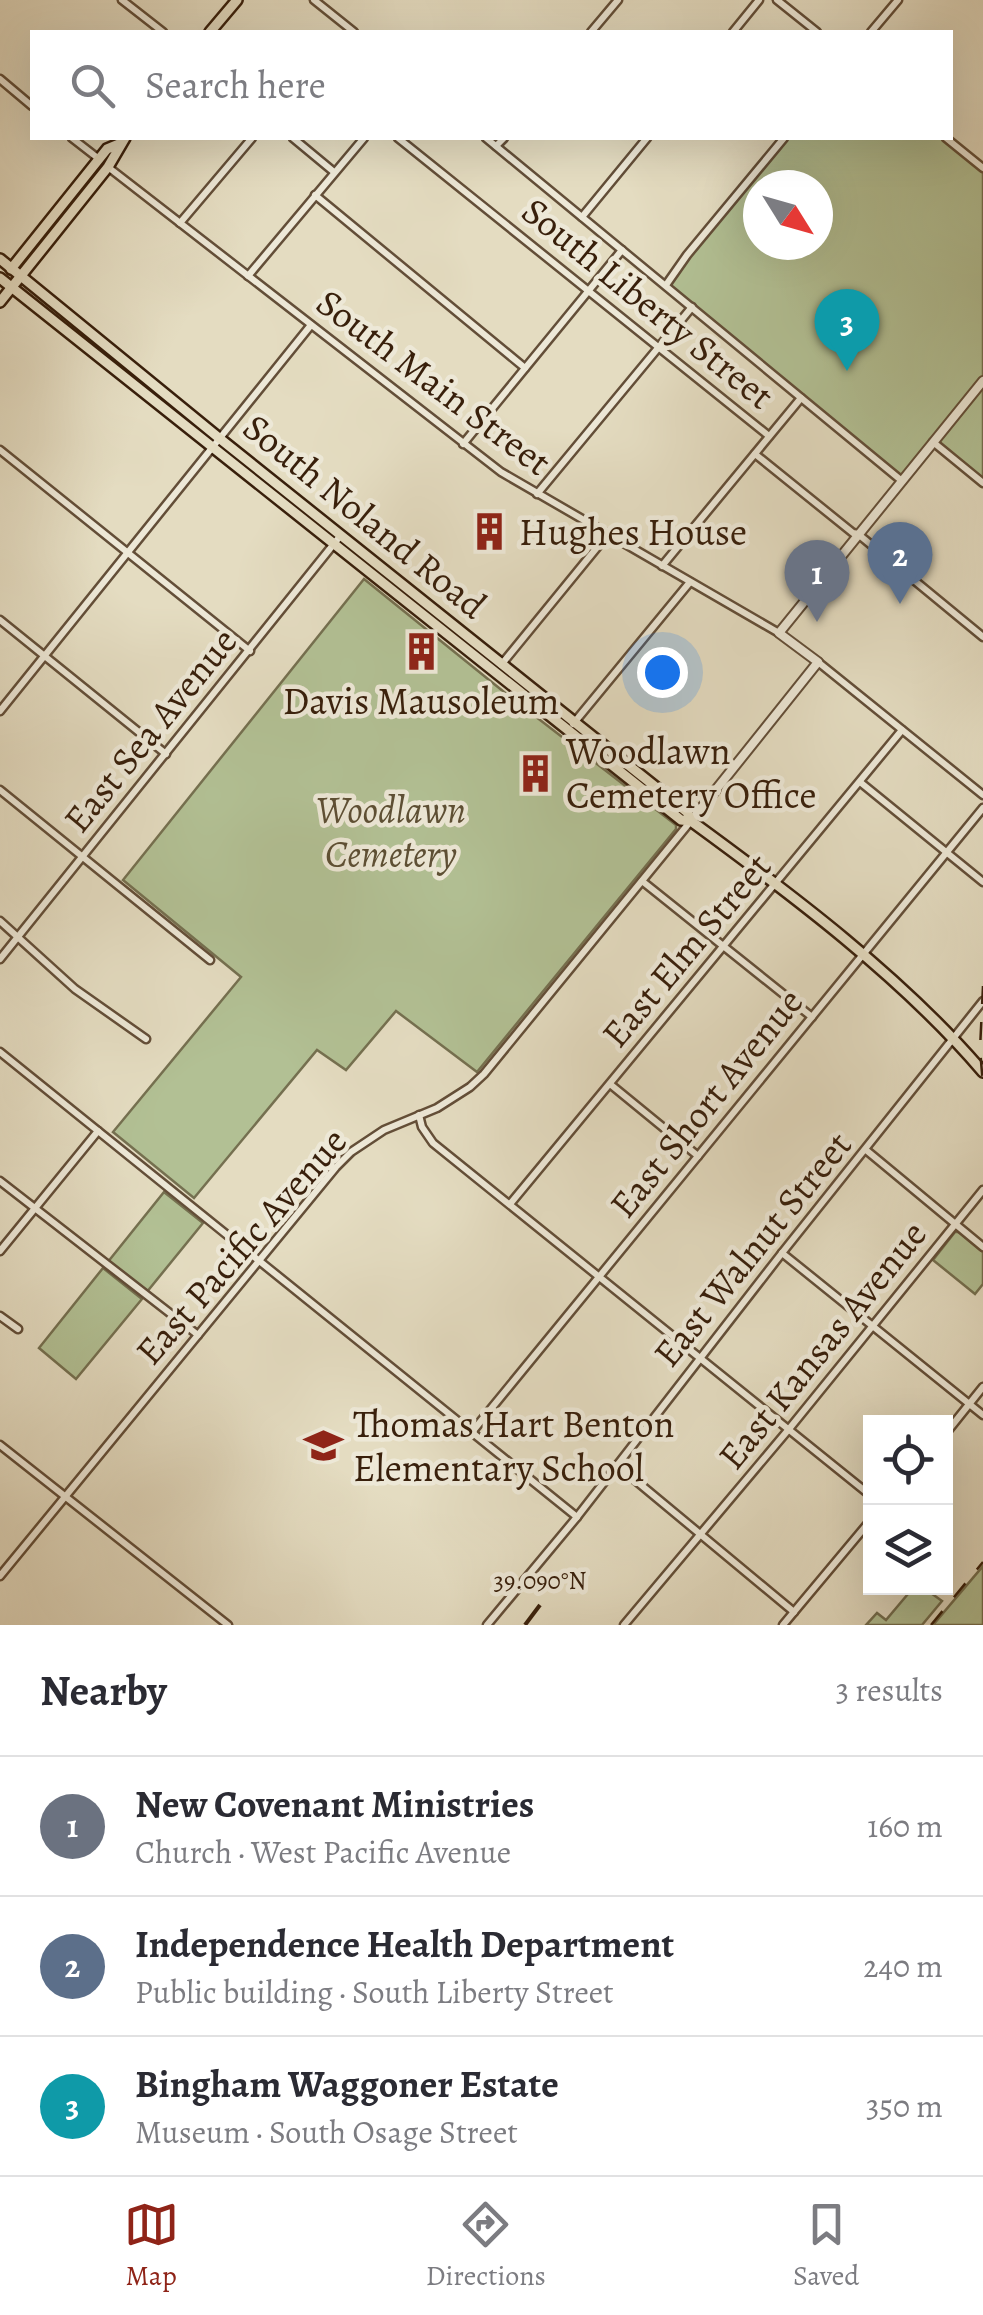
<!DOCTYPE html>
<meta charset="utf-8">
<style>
:root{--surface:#fff;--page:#f2f2f3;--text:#2b2b33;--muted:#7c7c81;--line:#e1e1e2;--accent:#8f2418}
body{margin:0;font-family:Alegreya,serif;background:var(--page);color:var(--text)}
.controls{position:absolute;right:30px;bottom:30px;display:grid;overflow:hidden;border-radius:0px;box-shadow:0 10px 40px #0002}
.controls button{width:90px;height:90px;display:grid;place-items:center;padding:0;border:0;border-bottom:2px solid var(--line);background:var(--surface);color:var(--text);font:50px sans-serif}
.compass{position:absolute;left:743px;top:170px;width:90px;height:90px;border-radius:50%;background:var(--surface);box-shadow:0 10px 40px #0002;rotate:127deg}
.you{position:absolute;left:662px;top:672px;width:35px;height:35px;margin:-25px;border:8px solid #fff;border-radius:50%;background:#1a73e8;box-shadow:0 0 0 15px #1a73e833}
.badge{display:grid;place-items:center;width:65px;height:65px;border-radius:50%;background:var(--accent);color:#fff;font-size:32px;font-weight:700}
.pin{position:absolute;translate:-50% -82px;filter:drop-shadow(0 2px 5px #0008)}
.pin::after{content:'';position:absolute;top:52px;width:35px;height:30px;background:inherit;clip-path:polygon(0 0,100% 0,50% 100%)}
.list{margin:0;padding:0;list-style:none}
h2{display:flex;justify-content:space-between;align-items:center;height:130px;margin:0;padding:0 40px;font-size:42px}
h2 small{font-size:32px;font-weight:400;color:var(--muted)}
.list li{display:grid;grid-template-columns:65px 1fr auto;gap:30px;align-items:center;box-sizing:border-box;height:140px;padding:0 40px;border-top:2px solid var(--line)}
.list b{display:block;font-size:38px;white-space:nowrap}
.list p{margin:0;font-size:32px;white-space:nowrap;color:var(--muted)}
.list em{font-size:32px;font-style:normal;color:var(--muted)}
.icon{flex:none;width:55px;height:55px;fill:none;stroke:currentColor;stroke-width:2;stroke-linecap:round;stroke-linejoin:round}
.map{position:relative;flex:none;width:983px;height:1625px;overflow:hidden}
.search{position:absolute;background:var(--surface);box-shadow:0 10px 40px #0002;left:30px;right:30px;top:30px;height:110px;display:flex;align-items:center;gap:25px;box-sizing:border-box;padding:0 35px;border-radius:0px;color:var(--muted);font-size:38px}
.sheet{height:550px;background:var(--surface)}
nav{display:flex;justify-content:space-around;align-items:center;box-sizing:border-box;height:140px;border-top:2px solid var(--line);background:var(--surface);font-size:28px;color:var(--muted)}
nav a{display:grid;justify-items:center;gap:5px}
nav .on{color:var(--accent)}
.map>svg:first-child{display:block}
.green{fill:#b2c094;stroke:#757050;stroke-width:2.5;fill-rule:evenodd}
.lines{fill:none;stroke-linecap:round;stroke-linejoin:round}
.minor-casing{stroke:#634e38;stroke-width:11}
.tertiary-casing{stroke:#634e38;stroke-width:12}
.primary-casing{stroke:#381f0b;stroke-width:14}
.minor{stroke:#ede8d7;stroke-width:6}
.tertiary{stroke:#ede8d7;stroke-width:8}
.primary{stroke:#e4dcc1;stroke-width:9}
.rail{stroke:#381f0b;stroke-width:2.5;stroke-dasharray:18 18;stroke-linecap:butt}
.ticks{fill:none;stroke:#381f0b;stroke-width:4}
.labels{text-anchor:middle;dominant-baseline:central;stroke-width:9;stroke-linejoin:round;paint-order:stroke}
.street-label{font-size:38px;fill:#381f0b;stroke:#ede8d7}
.poi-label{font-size:38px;fill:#381f0b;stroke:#ede8d7;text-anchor:start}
.park-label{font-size:38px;font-style:italic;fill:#5d4f34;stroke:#ede8d7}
.ticks-label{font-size:25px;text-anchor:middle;fill:#381f0b;stroke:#ede8d7;stroke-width:9;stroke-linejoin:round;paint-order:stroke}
</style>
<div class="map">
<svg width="983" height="1625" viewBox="0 0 983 1625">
<rect width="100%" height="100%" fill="#e4dcc1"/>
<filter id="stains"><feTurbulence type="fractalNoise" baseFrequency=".002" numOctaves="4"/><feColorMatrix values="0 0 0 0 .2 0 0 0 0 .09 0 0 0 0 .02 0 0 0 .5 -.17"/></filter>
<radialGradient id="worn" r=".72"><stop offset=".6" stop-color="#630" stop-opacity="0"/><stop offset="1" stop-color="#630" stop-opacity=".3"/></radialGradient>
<g class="green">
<path d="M 784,138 L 946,138 L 983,168 L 983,483 L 934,443 L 902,481 L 666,285 ZM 758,185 L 818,185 L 818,245 L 758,245 Z"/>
<polygon points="364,579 509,696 676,825 676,829 477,1072 396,1011 346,1070 317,1050 194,1198 113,1132 241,977 123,880"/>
<polygon points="164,1192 203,1223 146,1293 107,1263"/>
<polygon points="955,1232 959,1232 983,1252 983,1284 975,1294 933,1260"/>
<polygon points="103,1268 142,1299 76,1379 39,1348"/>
<polygon points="983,1566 983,1625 933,1625"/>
<polygon points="913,1588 924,1588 942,1601 922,1625 866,1625 877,1613 886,1620"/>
</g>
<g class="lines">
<defs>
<g id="minor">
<polyline points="122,0 163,32"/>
<polyline points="314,0 354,32"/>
<polyline points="777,0 817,32"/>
<polyline points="591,32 618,0"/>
<polyline points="733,32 759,0"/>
<polyline points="871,32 898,0"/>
<polyline points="0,79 32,106"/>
<polyline points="72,138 99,159"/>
<polyline points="293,138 334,172"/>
<polyline points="398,138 769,436"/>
<polyline points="486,138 902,481"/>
<polyline points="946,138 983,168"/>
<polyline points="496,146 504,138"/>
<polyline points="108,167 501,472 779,633"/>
<polyline points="315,195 525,368"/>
<polyline points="582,217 647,138"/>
<polyline points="180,223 252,138"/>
<polyline points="248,276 364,138"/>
<polyline points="666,285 687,255 784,138"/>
<polyline points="933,442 983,483"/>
<polyline points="463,444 622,250"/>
<polyline points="0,450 250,651"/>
<polyline points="755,454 853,533 858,534 983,637"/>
<polyline points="537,494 692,307"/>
<polyline points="662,566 801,398"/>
<polyline points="0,620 166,754"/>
<polyline points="818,662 983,795"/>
<polyline points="501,665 608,534"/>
<polyline points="0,711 311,325"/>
<polyline points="573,724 690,582"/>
<polyline points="860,782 983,882"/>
<polyline points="0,790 210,960"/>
<polyline points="642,881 812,1017"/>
<polyline points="0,921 75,989 146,1039"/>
<polyline points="0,959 341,535"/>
<polyline points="0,1052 577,1517"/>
<polyline points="610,1084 698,1156"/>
<polyline points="419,1115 422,1127 433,1143 870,1495"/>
<polyline points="866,1150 983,1247"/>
<polyline points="0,1181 198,1335"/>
<polyline points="510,1204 902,730"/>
<polyline points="0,1251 98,1131"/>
<polyline points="782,1253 983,1415"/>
<polyline points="0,1316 18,1329"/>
<polyline points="472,1432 983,808"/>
<polyline points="946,1433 983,1387"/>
<polyline points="0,1445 228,1625"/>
<polyline points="617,1465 794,1612"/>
<polyline points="0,1576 336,1167 351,1152 384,1130 437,1108 470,1087 484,1074 690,822"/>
<polyline points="487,1625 577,1517 782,1253 983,1001"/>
<polyline points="624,1625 789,1429 983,1190"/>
<polyline points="783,1625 870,1521"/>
</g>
<polyline id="tertiary" points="691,821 818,662 779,633 983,381"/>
<g id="primary">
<polyline points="210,32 237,0"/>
<polyline points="0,259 219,438 687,812 691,821"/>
<polyline points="11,269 107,149 119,144"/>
<path d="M 0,278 L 681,820 L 691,821 C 791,894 903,978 983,1072"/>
<polyline points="0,302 108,167 125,138"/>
</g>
</defs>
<use href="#minor" class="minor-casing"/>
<use href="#tertiary" class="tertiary-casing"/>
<use href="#primary" class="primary-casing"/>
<use href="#minor" class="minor"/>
<use href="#tertiary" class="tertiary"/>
<use href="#primary" class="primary"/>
<g class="rail">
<polyline points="983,986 980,1049 983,1085"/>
<polyline points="931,1625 983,1562"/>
</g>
</g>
<path class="ticks" d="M 525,1625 L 540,1605"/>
<defs>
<symbol id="building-bare" viewBox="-9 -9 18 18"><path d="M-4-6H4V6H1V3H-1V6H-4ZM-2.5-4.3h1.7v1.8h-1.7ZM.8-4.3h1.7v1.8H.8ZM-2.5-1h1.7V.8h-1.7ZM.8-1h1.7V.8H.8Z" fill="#8f2418" stroke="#ede8d7" stroke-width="2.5" paint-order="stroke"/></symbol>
<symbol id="school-bare" viewBox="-9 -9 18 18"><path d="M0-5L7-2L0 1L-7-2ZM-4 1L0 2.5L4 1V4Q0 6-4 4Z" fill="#8f2418" stroke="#ede8d7" stroke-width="2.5" paint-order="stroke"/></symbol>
</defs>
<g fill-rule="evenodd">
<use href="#building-bare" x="462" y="504" width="55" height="55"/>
<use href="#building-bare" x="394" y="624" width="55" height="55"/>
<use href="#building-bare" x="508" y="746" width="55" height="55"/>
<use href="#school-bare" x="296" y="1418" width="55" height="55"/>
</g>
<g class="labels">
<g class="street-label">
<text transform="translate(648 303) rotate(39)">South Liberty Street</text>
<text transform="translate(434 382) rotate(37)">South Main Street</text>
<text transform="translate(365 516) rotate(39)">South Noland Road</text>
<text transform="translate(150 730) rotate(-51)">East Sea Avenue</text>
<text transform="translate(686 950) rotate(-50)">East Elm Street</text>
<text transform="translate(706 1103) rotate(-51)">East Short Avenue</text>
<text transform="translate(241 1246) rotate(-49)">East Pacific Avenue</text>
<text transform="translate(752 1249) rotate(-51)">East Walnut Street</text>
<text transform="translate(822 1345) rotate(-51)">East Kansas Avenue</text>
</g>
<g class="poi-label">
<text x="519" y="532">Hughes House</text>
<text x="421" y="701" text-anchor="middle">Davis Mausoleum</text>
<text x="566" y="751">Woodlawn<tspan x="566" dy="44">Cemetery Office</tspan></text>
<text x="353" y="1424">Thomas Hart Benton<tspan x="353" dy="44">Elementary School</tspan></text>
</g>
<g class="park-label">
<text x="391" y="810">Woodlawn<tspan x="391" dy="44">Cemetery</tspan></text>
</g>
</g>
<g class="ticks-label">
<text x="540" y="1589">39.090°N</text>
</g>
<rect width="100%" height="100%" filter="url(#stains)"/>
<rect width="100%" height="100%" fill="url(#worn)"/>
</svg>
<div class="controls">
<button><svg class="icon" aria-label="locate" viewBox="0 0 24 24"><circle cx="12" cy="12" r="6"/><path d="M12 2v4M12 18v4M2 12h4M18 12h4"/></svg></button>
<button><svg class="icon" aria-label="layers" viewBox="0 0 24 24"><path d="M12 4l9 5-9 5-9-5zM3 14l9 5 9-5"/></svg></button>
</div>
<svg class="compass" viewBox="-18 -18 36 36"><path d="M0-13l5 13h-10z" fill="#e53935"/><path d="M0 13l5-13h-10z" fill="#7c7c81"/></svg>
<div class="you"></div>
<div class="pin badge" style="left:817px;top:622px;background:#6b7280">1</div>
<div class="pin badge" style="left:900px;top:604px;background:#5c6f8a">2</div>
<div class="pin badge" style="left:847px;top:371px;background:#0f9aa8">3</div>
<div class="search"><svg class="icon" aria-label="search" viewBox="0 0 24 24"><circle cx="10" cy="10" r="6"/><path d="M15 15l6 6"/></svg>Search here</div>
</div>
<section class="sheet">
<h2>Nearby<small>3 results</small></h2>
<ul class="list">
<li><span class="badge" style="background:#6b7280">1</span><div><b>New Covenant Ministries</b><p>Church · West Pacific Avenue</p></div><em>160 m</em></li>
<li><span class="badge" style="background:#5c6f8a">2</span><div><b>Independence Health Department</b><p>Public building · South Liberty Street</p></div><em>240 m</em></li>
<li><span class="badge" style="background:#0f9aa8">3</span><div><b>Bingham Waggoner Estate</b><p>Museum · South Osage Street</p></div><em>350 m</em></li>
</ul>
</section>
<nav>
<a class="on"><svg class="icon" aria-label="map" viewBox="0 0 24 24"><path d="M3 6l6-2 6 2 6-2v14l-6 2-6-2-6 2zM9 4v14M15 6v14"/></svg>Map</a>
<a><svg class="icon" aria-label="directions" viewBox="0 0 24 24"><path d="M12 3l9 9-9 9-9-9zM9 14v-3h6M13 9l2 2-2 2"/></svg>Directions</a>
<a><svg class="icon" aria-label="saved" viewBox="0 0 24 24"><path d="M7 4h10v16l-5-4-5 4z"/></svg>Saved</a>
</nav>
